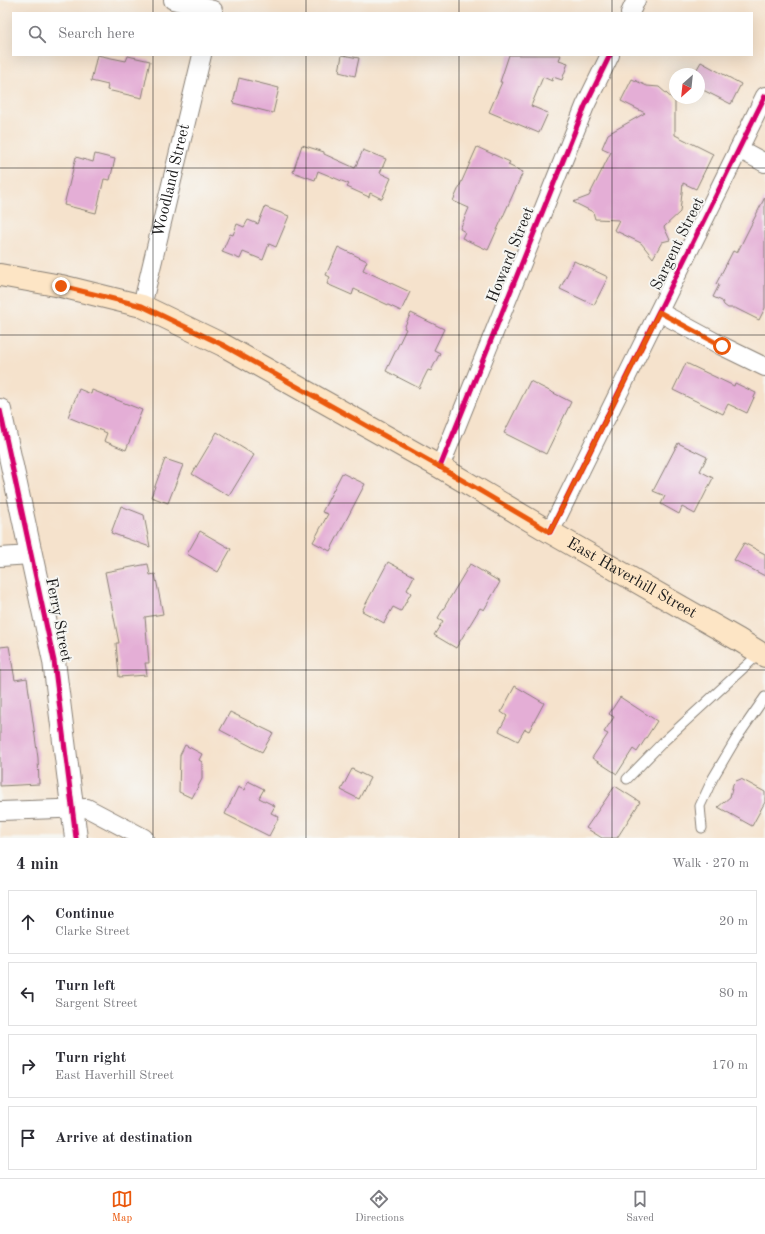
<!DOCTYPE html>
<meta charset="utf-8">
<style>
:root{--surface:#fff;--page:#f2f2f3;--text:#2b2b33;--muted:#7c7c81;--line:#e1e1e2;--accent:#ea580c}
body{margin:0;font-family:"Old Standard TT",serif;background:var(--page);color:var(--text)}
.compass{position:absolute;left:669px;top:68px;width:36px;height:36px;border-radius:50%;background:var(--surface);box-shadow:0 4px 16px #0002;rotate:207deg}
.stop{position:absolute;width:12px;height:12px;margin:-9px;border:3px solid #ea580c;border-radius:50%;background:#fff}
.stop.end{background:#ea580c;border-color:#fff;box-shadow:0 1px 4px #0008}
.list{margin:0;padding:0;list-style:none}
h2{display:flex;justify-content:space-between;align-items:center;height:52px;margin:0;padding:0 16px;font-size:17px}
h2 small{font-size:13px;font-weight:400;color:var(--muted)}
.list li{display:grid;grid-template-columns:26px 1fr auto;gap:12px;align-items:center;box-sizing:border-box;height:64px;margin:0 8px 8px;padding:0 8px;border:1px solid var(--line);border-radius:0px}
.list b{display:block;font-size:15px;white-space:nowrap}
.list p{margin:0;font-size:13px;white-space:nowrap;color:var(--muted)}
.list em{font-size:13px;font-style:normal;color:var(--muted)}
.icon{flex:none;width:22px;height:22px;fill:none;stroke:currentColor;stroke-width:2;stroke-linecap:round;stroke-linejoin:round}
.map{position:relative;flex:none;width:765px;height:838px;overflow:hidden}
.search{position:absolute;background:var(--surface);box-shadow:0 4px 16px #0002;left:12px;right:12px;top:12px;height:44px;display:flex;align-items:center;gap:10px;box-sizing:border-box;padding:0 14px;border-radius:0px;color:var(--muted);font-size:15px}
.sheet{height:340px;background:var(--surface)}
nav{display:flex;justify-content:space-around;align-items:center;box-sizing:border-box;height:56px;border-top:1px solid var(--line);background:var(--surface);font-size:11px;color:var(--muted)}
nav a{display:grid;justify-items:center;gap:2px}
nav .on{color:var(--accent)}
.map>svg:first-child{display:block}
.building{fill:#e4aed6}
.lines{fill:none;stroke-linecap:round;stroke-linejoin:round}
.service-casing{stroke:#887f74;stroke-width:11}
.minor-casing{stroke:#887f74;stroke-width:20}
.tertiary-casing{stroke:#887f74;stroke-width:24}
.secondary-casing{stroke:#887f74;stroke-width:24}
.service{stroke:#fff;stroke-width:9}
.minor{stroke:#fff;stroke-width:18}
.tertiary{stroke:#fff;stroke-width:22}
.secondary{stroke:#fde5c5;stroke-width:22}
.cycleway-casing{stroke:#f6f6f2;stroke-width:8}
.cycleway{stroke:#d6006c;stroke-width:5}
.route{stroke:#ea580c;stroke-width:5}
.grid{fill:none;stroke:#1c1c1c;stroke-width:1;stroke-opacity:0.55}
.labels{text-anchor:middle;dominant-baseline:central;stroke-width:4;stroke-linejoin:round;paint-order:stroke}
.street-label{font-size:16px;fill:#1c1c1c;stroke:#f6f6f2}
</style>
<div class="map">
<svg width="765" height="838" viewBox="0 0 765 838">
<rect width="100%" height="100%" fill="#f6f6f2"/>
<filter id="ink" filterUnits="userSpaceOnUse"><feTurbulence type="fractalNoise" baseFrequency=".025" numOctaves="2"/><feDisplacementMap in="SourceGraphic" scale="8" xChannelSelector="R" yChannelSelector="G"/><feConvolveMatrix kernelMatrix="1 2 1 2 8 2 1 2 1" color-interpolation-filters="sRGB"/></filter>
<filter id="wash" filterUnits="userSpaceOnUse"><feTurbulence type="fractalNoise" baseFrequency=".012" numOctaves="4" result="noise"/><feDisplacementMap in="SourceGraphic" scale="16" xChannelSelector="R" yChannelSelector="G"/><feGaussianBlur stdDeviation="0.9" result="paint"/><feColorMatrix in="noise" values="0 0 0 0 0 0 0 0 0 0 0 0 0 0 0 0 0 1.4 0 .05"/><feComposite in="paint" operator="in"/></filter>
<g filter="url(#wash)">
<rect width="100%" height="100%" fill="#f5e2cc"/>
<g id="blocks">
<g class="building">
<polygon points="97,55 126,61 128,56 150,61 142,98 107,90 108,85 91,81"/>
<polygon points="342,55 359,58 355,76 339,72"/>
<polygon points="509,55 561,55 559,60 568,63 562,80 553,77 552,81 543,77 531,106 548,113 539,133 489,112 502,82 500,82"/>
<polygon points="701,62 741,84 731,104 699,88 699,74 694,74"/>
<polygon points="239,78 279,88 273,113 233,103"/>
<polygon points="632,79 647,86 659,87 675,101 675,135 713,154 696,189 683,183 680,212 664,227 670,240 662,242 653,258 641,243 614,230 619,220 595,219 593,212 573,202 589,196 611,152 602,148 608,134 645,113 621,101"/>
<polygon points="302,145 324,152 324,154 355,168 363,150 386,159 380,173 391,178 382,199 370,193 369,197 347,187 349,184 318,171 315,180 293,172"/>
<polygon points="477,147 510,162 508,165 523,172 488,250 462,238 465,232 460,229 469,208 453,201"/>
<polygon points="95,154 115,159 110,180 104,179 96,213 64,205 76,157 93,162"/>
<polygon points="765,197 765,308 759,320 735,308 728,308 724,305 722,301 713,297 719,285 716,284 733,251 737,253"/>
<polygon points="265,207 289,216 276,247 269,244 263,260 243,252 240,259 222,252 230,234 233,235 237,224 244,227 248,220 258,224"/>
<polygon points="338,247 367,261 363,270 410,292 401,311 354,289 352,295 327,284 330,277 326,275"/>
<polygon points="574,261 608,277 594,305 560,289"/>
<polygon points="411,313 444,329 434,350 440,353 431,371 428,370 419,388 386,371 406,329 404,328"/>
<polygon points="686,363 734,386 735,383 756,393 747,413 728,404 723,414 673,390"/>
<polygon points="530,381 571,402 546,454 504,433"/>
<polygon points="79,389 91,394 92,390 142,410 126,450 104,441 107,433 68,417"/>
<polygon points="217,432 254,455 229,496 192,474"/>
<polygon points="678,443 707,457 700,471 713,478 695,514 682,507 679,514 661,504 665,496 653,491"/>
<polygon points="165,459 183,465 168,503 151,497"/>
<polygon points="342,473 365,484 330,551 313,542 328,514 322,512"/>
<polygon points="121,506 144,515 150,547 111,533"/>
<polygon points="200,531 231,549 218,572 187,554"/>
<polygon points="744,543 765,554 765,576 734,560"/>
<polygon points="388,562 414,576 407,590 411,593 401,611 393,607 384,623 362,611"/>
<polygon points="148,564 150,575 155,574 163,614 145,617 149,663 145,663 147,675 119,677 116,643 119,643 105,572"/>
<polygon points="470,564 500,582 484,610 480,608 456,648 434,635 443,621 438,618"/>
<polygon points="9,646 15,680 27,678 38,758 39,784 0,786 0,647"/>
<polygon points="515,686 544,703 529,731 525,729 518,741 499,731 507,716 501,712"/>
<polygon points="620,697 657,721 637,752 633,749 617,774 592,758 608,734 604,732 614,717 609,714"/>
<polygon points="230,712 273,733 262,752 220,730"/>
<polygon points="185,745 202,754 199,760 202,762 202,779 192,798 179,792 180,755"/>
<polygon points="352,769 370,778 359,799 341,790"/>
<polygon points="741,779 765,792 765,802 752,826 718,807 730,797 733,784 736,781"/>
<polygon points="248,781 264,789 259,798 275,806 271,813 279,817 269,836 225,814 238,787 244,790"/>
<polygon points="615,786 640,802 617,838 602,838 586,828"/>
</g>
</g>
</g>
<g filter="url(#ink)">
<use href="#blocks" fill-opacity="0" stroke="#887f74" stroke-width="1"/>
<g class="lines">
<defs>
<g id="service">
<polyline points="627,779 663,742 760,653"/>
<polyline points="702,828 700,806 713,778 736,739 765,697"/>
</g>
<g id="minor">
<polyline points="173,0 213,10"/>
<polyline points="630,13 636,0"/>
<polyline points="739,149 765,163"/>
<path id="s1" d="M 142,306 L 202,55"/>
<polyline points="659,312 722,346 765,367"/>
<polyline points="440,467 585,106 610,55"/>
<polyline points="550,532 765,96"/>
<polyline points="0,557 31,555"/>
<polyline points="0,811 87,808 144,838"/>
</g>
<polyline id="tertiary" points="0,410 54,661 76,838"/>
<g id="secondary">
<path id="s2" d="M 0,275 L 61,286 L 142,306 L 223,345 L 440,467 L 550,532 L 739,640 L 765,656"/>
</g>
</defs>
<use href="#service" class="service-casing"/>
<use href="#minor" class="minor-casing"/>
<use href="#tertiary" class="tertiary-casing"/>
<use href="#secondary" class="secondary-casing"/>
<use href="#service" class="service"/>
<use href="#minor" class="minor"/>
<use href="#tertiary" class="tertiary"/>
<use href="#secondary" class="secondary"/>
<defs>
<g id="cycleway">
<polyline points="0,410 54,661 76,838"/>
<polyline points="440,467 585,106 610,55"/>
<polyline points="550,532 765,96"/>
</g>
</defs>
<use href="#cycleway" class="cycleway-casing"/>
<use href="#cycleway" class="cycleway"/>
</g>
</g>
<g class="lines" filter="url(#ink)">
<polyline class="route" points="61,286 142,306 223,345 440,467 550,532 659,312 722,346"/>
</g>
<path class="grid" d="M 153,0 L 153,13M 306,0 L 306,13M 459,0 L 459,13M 612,0 L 612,13M 153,55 L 153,838M 306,55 L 306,838M 459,55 L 459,838M 612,55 L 612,838M 0,168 L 765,168M 0,335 L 765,335M 0,503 L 765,503M 0,670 L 765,670"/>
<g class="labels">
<g class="street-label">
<text stroke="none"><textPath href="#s1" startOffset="129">Woodland Street</textPath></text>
<text transform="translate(678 244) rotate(-64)">Sargent Street</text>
<text transform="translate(511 255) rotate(-68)">Howard Street</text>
<text stroke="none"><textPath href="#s2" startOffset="706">East Haverhill Street</textPath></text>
<text transform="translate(58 620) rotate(79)">Ferry Street</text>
</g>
</g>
</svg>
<svg class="compass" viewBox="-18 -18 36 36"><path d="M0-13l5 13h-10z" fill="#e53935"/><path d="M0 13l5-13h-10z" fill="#7c7c81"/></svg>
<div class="stop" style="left:722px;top:346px"></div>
<div class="stop end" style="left:61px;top:286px"></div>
<div class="search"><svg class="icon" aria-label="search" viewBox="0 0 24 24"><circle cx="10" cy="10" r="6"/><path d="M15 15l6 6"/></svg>Search here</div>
</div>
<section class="sheet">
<h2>4 min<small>Walk · 270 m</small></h2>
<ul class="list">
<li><svg class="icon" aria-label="ahead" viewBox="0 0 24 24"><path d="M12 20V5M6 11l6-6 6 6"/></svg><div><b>Continue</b><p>Clarke Street</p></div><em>20 m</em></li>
<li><svg class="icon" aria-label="left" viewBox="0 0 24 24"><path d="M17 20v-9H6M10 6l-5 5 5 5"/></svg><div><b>Turn left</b><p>Sargent Street</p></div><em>80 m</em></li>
<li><svg class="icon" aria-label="right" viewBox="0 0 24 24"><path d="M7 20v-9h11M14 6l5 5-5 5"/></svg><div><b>Turn right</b><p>East Haverhill Street</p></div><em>170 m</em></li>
<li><svg class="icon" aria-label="arrive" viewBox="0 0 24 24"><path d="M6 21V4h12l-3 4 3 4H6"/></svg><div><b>Arrive at destination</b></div></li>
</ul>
</section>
<nav>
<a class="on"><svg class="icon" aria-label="map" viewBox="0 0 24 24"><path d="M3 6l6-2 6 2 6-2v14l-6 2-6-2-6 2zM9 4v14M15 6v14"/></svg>Map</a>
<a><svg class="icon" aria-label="directions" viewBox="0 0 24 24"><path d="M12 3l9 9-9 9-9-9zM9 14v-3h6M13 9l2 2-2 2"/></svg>Directions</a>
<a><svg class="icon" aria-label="saved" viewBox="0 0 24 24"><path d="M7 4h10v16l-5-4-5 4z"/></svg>Saved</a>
</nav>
